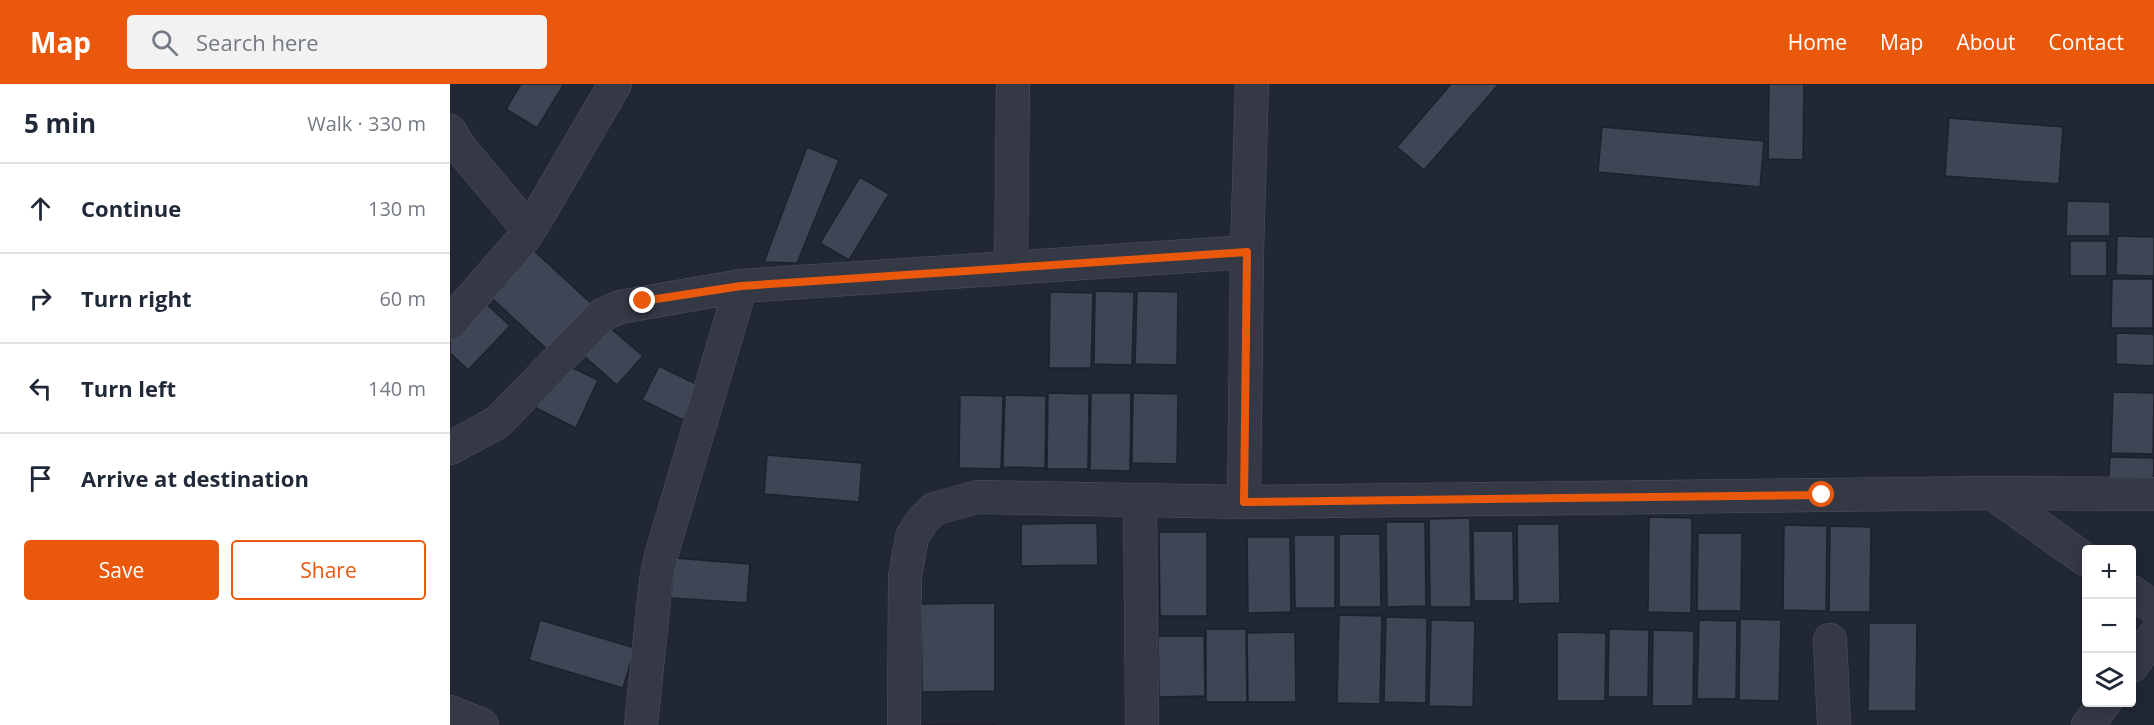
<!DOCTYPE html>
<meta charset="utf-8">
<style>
:root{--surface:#fff;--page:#f2f2f3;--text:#1f2937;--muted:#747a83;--line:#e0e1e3;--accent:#ea580c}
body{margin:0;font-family:"Open Sans",sans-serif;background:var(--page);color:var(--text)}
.controls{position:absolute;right:18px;bottom:18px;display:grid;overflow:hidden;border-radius:6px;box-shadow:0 3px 15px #0003}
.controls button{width:54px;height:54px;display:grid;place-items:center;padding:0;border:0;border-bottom:2px solid var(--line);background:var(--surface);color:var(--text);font:30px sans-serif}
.stop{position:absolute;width:18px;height:18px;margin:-14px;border:4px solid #ea580c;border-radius:50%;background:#fff}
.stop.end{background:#ea580c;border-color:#fff;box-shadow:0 2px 6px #0008}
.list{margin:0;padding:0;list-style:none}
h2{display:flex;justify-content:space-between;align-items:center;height:78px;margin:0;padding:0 24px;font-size:26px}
h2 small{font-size:20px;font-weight:400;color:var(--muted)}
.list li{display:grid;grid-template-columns:39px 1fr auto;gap:18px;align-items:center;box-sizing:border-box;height:90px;padding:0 24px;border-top:2px solid var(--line)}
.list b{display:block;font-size:22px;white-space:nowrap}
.list em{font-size:20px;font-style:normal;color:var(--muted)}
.actions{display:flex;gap:12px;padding:18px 24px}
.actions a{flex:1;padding:14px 0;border:2px solid var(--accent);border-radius:6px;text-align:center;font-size:21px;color:var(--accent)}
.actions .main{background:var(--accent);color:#fff}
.icon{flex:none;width:33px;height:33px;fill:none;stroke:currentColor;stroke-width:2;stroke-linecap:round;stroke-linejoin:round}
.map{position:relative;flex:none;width:1704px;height:641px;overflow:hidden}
header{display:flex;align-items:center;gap:36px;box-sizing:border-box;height:84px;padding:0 30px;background:var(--accent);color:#fff}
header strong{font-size:28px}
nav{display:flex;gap:33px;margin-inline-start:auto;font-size:21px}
.search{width:420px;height:54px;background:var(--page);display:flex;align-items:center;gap:15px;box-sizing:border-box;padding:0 21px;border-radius:6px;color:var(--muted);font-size:22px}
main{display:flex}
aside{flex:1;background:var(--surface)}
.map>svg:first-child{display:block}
.building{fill:#3e4555;stroke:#1c212c;stroke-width:1.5}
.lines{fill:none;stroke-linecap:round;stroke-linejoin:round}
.minor-casing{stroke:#4f5460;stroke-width:34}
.minor{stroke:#353946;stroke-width:33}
.route{stroke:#ea580c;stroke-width:8}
</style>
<header>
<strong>Map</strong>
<div class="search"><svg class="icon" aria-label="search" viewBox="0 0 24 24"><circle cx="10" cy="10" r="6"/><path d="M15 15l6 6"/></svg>Search here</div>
<nav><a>Home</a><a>Map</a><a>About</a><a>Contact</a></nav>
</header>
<main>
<aside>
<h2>5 min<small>Walk · 330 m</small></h2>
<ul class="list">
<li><svg class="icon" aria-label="ahead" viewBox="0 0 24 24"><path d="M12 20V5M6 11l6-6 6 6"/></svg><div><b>Continue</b></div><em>130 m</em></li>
<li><svg class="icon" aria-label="right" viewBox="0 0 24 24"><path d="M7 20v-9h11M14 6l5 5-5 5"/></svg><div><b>Turn right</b></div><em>60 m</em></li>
<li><svg class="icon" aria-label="left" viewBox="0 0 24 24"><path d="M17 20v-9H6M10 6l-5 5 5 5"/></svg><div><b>Turn left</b></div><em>140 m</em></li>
<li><svg class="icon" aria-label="arrive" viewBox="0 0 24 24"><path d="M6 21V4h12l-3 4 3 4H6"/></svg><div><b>Arrive at destination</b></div></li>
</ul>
<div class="actions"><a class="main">Save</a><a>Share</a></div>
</aside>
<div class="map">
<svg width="1704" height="641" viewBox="0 0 1704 641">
<rect width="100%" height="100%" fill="#212735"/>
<g class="building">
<polygon points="71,0 114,0 87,44 56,25"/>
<polygon points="1001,0 1049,0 974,86 947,63"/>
<polygon points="1319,0 1354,0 1353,76 1318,75"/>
<polygon points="1499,34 1613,43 1609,100 1495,92"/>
<polygon points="1152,43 1314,57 1310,103 1148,88"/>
<polygon points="357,63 389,76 347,179 314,178"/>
<polygon points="410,93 439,110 399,176 370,159"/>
<polygon points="1617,117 1660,118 1660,152 1616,152"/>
<polygon points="1667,152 1704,153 1704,192 1666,191"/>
<rect x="1620" y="157" width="37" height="35"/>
<polygon points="78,161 143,221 100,268 34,207"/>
<polygon points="1662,195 1703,195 1703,244 1661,244"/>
<polygon points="645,207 684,208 682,281 644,280"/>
<polygon points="687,207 728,208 727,281 685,280"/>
<polygon points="600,208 643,209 641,284 599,284"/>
<polygon points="29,213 60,242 18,286 0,269 0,242"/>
<polygon points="159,243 193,272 167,301 134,272"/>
<polygon points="1666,249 1704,250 1704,282 1666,280"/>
<polygon points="108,277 148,296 126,344 86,324"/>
<polygon points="209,282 250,302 233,336 192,316"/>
<polygon points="1663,308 1704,309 1703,370 1661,369"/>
<polygon points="598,309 639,310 638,385 597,385"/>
<polygon points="641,309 681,309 680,387 640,386"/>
<polygon points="683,309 728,310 727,380 682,379"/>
<polygon points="510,311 553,312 551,385 509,384"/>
<polygon points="555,311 596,312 595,384 553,383"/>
<polygon points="317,371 412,379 409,418 314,410"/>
<polygon points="1660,373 1704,374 1703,407 1658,406"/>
<polygon points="1199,433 1242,434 1241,529 1198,528"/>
<polygon points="1020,434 1021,523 980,523 979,435"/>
<polygon points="936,438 975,438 976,522 937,523"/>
<polygon points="647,439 648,481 571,482 571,440"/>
<polygon points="1067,440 1109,440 1110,519 1068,520"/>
<polygon points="1334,441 1377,442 1376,527 1333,526"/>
<polygon points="1380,442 1421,443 1420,528 1379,528"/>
<polygon points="1023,447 1063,447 1064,517 1024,517"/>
<polygon points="709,448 757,448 757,532 710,532"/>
<polygon points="1248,449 1292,449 1291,527 1247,527"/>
<polygon points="889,450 930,450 931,523 889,523"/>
<polygon points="844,451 885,451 885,524 845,524"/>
<polygon points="797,453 840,453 841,528 798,529"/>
<polygon points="224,474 300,480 297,519 221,514"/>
<polygon points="545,519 545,607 472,608 471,520"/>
<polygon points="889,531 932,532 930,620 887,619"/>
<polygon points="936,533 977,534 976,619 934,618"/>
<polygon points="1290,535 1331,536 1329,617 1289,616"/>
<polygon points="90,536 185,564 173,604 79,576"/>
<polygon points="981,536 1025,537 1023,623 979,622"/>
<polygon points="1249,536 1287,537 1286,615 1247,615"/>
<polygon points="1419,539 1467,539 1466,627 1418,627"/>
<polygon points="756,545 796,545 797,618 756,618"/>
<polygon points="1159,545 1199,546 1198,613 1158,613"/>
<polygon points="1203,546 1244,547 1243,622 1202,622"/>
<polygon points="845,548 846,618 798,618 797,549"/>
<polygon points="1107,548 1156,549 1155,617 1107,617"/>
<polygon points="708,552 754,552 755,612 709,613"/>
<polygon points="546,640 546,641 468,641"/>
</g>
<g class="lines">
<defs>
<g id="minor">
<polyline points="0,47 10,64 79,146"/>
<polyline points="561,184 563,0"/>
<polyline points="0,239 74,154 85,137 165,0"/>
<polyline points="0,364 48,338 152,231 170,223 291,202 797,168"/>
<polyline points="1542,409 1636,476"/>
<polyline points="690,416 692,641"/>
<polyline points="794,418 797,168 802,0"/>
<polyline points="1682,508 1704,524"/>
<polyline points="1380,556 1384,641"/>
<polyline points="1682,582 1704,552"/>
<polyline points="0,628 32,641"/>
<polyline points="191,641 206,496 211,472 291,202"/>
<polyline points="454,641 455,493 462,453 472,437 484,425 527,413 794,418 1542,409 1704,410"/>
<polyline points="1638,641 1655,618"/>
</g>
</defs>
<use href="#minor" class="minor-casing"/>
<use href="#minor" class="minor"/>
</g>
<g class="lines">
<polyline class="route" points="193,217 291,202 797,168 794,418 1372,411"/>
</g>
</svg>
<div class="controls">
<button>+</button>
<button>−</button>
<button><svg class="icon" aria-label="layers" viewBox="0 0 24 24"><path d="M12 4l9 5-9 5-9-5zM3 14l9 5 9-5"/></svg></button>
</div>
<div class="stop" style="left:1372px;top:411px"></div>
<div class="stop end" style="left:193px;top:217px"></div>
</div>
</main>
